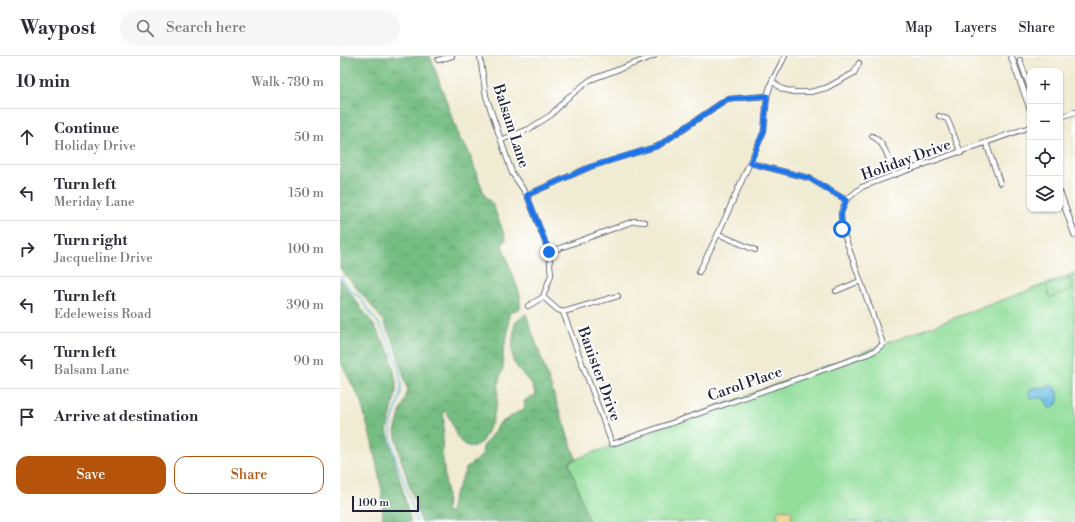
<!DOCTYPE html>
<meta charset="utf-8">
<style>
:root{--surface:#fff;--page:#f7f7f7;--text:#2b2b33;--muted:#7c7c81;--line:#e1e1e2;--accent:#b45309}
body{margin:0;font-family:"Libre Bodoni",serif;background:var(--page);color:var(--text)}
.controls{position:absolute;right:12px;top:12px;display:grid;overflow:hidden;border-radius:8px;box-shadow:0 1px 3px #0004}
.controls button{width:36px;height:36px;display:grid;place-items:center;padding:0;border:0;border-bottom:1px solid var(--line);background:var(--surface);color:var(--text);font:20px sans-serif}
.scale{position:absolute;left:12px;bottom:10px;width:67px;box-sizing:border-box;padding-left:4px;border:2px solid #22223b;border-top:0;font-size:11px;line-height:14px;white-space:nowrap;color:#22223b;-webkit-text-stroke:3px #fff;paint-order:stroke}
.stop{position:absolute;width:12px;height:12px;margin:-9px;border:3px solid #1a73e8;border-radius:50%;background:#fff}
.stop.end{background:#1a73e8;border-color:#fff;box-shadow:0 1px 4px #0008}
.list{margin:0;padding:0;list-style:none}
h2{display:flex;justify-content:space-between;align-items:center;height:52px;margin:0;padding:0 16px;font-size:17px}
h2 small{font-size:13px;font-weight:400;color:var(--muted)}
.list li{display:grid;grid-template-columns:26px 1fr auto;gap:12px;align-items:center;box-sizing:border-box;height:56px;padding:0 16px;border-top:1px solid var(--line)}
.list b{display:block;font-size:15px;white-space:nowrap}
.list p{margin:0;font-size:13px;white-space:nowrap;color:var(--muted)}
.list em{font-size:13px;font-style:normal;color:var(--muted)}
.actions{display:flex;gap:8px;padding:12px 16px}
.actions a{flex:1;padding:9px 0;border:1px solid var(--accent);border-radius:12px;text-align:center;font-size:14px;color:var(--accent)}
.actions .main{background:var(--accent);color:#fff}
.icon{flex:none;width:22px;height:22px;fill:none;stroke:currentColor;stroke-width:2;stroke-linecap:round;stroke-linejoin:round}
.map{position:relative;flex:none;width:735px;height:466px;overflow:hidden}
header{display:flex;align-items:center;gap:24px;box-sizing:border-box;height:56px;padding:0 20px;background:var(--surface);border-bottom:1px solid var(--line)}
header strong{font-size:19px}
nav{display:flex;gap:22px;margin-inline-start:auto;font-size:14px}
.search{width:280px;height:36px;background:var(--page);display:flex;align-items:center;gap:10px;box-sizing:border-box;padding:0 14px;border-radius:22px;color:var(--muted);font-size:15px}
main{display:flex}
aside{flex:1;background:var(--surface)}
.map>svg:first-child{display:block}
.grass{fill:#93de9b;stroke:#5a806b}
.forest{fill:url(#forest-crowns);stroke:#4c705f}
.sand{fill:url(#sand-dots);stroke:#887e6c}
.park{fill:url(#park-tufts);stroke:#5a806b}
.water{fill:url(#water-waves);stroke:#467192}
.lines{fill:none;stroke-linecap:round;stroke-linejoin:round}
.stream{stroke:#6bc0e8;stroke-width:1.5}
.minor-casing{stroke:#414052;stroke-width:6}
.tertiary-casing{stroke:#414052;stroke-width:7}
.minor{stroke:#fff;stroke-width:4.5}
.tertiary{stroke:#fff;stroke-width:5.5}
.route{stroke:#1a73e8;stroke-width:5}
.labels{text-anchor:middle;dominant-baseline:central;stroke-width:4;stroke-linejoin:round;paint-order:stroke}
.street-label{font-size:15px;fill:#22223b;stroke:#fff}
</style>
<header>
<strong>Waypost</strong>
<div class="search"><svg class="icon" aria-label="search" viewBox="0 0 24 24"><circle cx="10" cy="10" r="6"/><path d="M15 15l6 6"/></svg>Search here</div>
<nav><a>Map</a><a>Layers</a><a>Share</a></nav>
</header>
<main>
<aside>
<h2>10 min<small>Walk · 780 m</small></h2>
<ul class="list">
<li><svg class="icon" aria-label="ahead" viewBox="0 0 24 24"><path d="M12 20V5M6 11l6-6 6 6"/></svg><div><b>Continue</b><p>Holiday Drive</p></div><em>50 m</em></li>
<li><svg class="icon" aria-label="left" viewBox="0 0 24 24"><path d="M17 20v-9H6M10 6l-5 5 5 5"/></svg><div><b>Turn left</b><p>Meriday Lane</p></div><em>150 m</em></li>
<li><svg class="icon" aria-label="right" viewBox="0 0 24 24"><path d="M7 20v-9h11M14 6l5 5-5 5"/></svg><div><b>Turn right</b><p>Jacqueline Drive</p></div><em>100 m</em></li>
<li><svg class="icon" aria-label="left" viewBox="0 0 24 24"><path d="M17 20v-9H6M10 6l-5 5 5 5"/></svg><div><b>Turn left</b><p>Edeleweiss Road</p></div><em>390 m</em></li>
<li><svg class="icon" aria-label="left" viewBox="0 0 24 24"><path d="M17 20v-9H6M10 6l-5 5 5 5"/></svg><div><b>Turn left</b><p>Balsam Lane</p></div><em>90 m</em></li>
<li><svg class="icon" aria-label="arrive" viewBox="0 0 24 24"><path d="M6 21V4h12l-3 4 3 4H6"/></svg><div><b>Arrive at destination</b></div></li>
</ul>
<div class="actions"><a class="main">Save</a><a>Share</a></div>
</aside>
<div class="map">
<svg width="735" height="466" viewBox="0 0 735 466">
<defs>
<pattern id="forest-crowns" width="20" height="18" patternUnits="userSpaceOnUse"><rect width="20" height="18" fill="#76bd83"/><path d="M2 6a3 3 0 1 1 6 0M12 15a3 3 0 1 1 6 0" fill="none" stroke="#60996c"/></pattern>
<pattern id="sand-dots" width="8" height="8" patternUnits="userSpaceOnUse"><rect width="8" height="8" fill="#eeda9e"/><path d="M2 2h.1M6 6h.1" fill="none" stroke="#ccbb89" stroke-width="1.8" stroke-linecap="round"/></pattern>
<pattern id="park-tufts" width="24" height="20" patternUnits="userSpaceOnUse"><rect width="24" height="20" fill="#93de9b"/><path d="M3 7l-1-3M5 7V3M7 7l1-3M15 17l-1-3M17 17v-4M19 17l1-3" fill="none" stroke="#7ebe86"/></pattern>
<pattern id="water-waves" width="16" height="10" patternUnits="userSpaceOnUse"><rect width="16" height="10" fill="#6bc0e8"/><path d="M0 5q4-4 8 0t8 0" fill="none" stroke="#589cbd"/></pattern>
</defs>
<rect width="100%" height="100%" fill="#fff"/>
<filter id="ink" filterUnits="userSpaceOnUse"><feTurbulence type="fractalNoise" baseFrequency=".025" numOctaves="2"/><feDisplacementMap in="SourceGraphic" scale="8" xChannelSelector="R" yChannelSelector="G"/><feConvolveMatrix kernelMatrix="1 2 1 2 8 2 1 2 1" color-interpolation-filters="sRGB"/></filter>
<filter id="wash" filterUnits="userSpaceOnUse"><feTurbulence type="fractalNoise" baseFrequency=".012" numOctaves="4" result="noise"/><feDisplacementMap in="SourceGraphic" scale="16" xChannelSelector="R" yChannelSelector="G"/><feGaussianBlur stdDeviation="0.9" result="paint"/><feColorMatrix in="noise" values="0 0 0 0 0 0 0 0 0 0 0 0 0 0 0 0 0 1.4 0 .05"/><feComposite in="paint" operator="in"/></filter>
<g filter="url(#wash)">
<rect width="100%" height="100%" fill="#f0ebd3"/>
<polygon class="grass" points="735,217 735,466 249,466 228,406"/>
<g class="forest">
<path d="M 0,0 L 90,0 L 120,83 L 128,94 L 145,140 L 153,149 L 166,183 L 162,189 L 180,239 L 180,252 L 169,257 L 168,276 L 163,297 L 163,312 L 159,324 L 157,347 L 152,366 L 142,385 L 134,391 C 111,390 117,365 103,354 L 104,364 L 102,395 L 107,441 L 106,458 L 110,455 L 113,442 L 127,411 L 142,400 L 143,391 L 160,367 L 185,352 L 184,345 L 190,341 L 196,340 L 192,329 L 179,314 L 173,305 L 172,291 L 175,267 L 186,258 L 236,403 L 229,406 L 249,466 L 81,466 L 61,403 L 55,376 L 61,354 L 68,335 L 55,290 L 43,264 L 29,246 L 11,226 L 0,212 Z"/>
<polygon points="0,223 35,271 50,297 56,325 56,336 47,375 71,466 43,466 42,435 32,386 20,343 0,305"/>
</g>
<polygon class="sand" points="445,453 450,454 452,456 451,466 439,466 437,455 438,454"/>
<polygon class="park" points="729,222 733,233 710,242 706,230"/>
<path class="water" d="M 712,330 L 717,334 C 720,342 718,352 709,352 L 704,342 L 690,342 L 689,336 L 692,332 Z"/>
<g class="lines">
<path class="stream" d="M 0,220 L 13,237 L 19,240 L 33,261 L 37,265 C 49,284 65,316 60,340 C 57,353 49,367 51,381 C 55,410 71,437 76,466"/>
</g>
</g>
<g filter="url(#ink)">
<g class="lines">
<defs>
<g id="minor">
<polyline points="140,0 146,40 172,117 187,139 209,196 211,219 203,241 188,250"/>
<polyline points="98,4 112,0"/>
<polyline points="680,4 690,33"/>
<polyline points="432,25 442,33 454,36 470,36 486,32 514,17 519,7"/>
<polyline points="599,60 607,63 609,67 621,97"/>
<polyline points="720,61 735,56"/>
<path d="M 532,80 C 546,87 549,105 554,119"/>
<polyline points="161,84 189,73 211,59 226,43 250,24 314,0"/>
<polyline points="646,87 660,127"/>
<polyline points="410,107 469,122 506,144"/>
<polyline points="187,139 250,111 318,90 387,43 427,40"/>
<polyline points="378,178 415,194"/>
<polyline points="209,196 294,165 305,166"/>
<polyline points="359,216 378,178 424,75 427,40 432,25 445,0"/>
<polyline points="496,235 520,225"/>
<polyline points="203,241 218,254 223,256 278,240"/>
<polyline points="223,256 272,388 528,298 536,294 543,288 502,173 501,157 506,144 522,131 554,119 690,71"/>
</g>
<g id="tertiary">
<polyline points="671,0 690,52"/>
<polyline points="720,137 735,179"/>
</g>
</defs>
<use href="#minor" class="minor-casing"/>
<use href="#tertiary" class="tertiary-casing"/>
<use href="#minor" class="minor"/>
<use href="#tertiary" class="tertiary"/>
</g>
</g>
<g class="lines" filter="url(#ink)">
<polyline class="route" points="209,196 187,139 250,111 318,90 387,43 427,40 424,75 410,107 469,122 506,144 501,158 502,173"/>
</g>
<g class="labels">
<g class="street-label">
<text transform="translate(171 70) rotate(72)">Balsam Lane</text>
<text transform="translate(566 104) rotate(-20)">Holiday Drive</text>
<text transform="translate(259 318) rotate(70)">Banister Drive</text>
<text transform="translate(405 328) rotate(-19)">Carol Place</text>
</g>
</g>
</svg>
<div class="controls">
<button>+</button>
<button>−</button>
<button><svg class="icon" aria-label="locate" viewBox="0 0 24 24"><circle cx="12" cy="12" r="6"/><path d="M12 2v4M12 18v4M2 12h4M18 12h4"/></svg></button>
<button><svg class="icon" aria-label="layers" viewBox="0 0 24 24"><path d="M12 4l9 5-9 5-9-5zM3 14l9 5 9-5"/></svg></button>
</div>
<div class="scale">100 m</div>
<div class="stop" style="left:502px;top:173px"></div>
<div class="stop end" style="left:209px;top:196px"></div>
</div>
</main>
